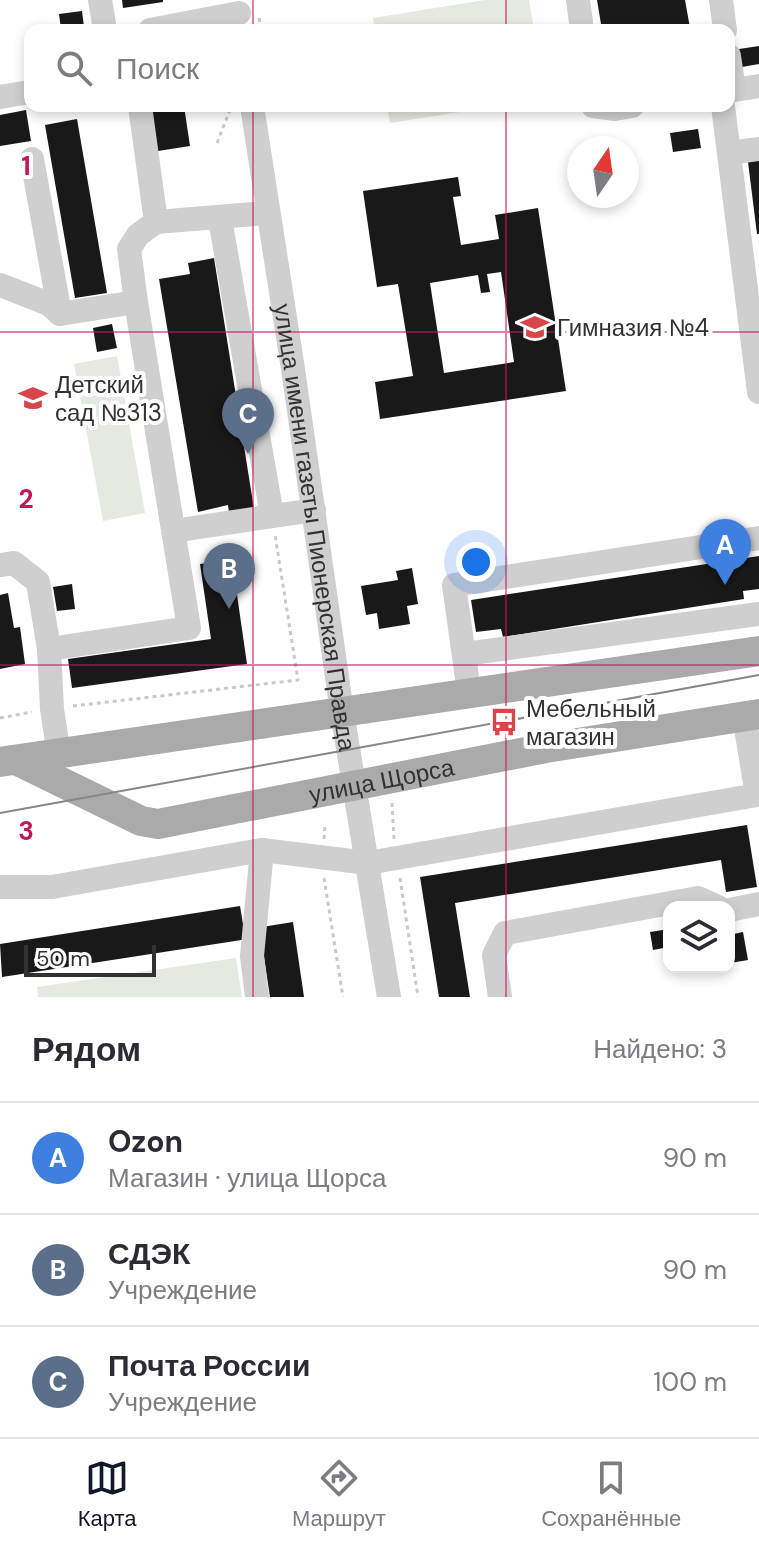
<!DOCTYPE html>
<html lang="ru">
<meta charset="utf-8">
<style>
:root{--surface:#fff;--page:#f7f7f7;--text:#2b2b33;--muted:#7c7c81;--line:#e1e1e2;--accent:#111827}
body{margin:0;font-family:"DM Sans",sans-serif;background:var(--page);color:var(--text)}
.controls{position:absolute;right:24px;bottom:24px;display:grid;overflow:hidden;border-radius:16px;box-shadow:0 4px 12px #0003}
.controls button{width:72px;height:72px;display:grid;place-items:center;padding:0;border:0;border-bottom:2px solid var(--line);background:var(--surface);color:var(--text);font:40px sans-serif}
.compass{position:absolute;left:567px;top:136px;width:72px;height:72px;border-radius:50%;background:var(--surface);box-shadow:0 4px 12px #0003;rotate:13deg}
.scale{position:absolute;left:24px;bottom:20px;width:132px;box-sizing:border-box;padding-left:8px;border:4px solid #323232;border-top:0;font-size:22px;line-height:28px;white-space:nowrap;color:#323232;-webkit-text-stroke:6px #fff;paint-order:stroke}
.you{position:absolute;left:476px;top:562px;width:28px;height:28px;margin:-20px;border:6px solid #fff;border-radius:50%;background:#1a73e8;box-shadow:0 0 0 12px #1a73e833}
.badge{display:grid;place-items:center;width:52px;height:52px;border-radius:50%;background:var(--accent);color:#fff;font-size:26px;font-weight:700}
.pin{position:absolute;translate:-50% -66px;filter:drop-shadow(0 2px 4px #0008)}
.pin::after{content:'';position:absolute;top:42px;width:28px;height:24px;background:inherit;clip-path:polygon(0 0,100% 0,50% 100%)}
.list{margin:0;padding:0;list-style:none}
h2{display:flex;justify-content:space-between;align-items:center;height:104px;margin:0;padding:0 32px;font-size:34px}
h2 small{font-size:26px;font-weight:400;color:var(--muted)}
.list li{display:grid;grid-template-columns:52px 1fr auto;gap:24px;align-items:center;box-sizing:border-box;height:112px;padding:0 32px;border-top:2px solid var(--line)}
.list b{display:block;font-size:30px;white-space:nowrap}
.list p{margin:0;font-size:26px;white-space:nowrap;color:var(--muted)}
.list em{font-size:26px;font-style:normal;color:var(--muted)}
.icon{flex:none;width:44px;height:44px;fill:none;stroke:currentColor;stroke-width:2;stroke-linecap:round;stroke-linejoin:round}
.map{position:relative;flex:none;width:759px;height:997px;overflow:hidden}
.search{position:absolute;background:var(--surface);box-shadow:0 4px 12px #0003;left:24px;right:24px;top:24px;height:88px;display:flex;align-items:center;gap:20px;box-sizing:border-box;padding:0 28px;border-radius:16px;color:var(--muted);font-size:30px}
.sheet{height:440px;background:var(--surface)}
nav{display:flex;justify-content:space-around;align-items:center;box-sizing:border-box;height:112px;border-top:2px solid var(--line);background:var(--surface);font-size:22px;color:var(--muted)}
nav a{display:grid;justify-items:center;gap:4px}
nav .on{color:var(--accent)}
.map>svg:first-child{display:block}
.green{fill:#e4eadf}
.building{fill:#191919;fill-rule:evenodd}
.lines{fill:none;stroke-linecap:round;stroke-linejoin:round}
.path{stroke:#c9c9c9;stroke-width:3;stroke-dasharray:4 4;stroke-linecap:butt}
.minor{stroke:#cfcfcf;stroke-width:24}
.major{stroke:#aaa;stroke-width:30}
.tram{stroke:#878787;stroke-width:2}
.grid{fill:none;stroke:#c2185b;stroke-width:2;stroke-opacity:0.55}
.labels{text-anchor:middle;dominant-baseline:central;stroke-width:8;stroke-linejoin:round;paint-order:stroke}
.poi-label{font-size:24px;fill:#323232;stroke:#fff;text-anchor:start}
.street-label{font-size:24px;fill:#323232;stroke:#fff}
.grid-label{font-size:26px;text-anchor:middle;font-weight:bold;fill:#c2185b;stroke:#fff;stroke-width:8;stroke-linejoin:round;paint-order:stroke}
</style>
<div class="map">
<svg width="759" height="997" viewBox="0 0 759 997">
<rect width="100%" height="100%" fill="#fff"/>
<g class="green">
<polygon points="485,0 529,0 534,30 375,30 373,18"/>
<polygon points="387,106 499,106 390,123"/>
<polygon points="117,356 145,513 103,521 74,364"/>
<polygon points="236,958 242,997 38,997 37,987"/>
</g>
<g class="building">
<polygon points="122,0 163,0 163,2 123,8"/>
<polygon points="597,0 685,0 690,28 602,30"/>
<polygon points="82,11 84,27 61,29 59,14"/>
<polygon points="759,46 759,64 742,67 739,49"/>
<polygon points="150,106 184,106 190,146 158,151"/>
<polygon points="26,110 31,141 0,146 0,115"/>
<polygon points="77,119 107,293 75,298 45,125"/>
<polygon points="698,129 701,148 673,152 670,133"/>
<polygon points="759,152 759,234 757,234 747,154"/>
<path d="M 458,177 L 461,196 L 453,197 L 461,245 L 499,239 L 495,215 L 538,208 L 566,391 L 380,419 L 375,382 L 413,376 L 398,284 L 377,287 L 363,191 ZM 501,272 L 514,362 L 444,373 L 430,283 L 478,275 L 481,293 L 490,292 L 487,274 Z"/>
<polygon points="214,258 254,509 229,513 228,505 198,512 159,279 190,274 188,263"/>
<polygon points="112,324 117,348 97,352 93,328"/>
<polygon points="759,556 759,589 743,591 744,599 503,637 501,629 476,632 471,600"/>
<polygon points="232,560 247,664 72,688 68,659 211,639 200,564"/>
<polygon points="412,568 418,604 407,606 410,624 379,629 377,613 366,615 361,586 398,580 396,571"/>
<polygon points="72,584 75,609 57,611 53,587"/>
<polygon points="8,593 14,628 20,627 25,664 0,669 0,595"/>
<polygon points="747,825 757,887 726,892 721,860 455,903 470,997 439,997 420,877"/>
<polygon points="240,906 244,930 293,922 304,997 270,997 261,937 2,977 0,944"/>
<polygon points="669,929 669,947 653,950 650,932"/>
<polygon points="743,932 748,960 730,963 729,935"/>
</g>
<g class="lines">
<g class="path">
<polyline points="259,18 261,30"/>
<polyline points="217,143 230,110"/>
<polyline points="73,706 298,680 275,535"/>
<polyline points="0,718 32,712"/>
<polyline points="392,803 394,839"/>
<polyline points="324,839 325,825"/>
<polyline points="324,878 343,997"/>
<polyline points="400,878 418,997"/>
</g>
<g class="minor">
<polyline points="100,0 105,30"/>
<polyline points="578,0 582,30"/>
<polyline points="721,0 725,30"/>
<polyline points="150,30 239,13"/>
<polyline points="729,56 734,90 729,90"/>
<polyline points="734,90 759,86"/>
<polyline points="0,97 30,92"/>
<polyline points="140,106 156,222"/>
<path id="s1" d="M 252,106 L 293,369 L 342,712 L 389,997"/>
<polyline points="593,106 615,109 632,106"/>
<polyline points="723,106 759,392"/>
<polyline points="729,153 759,149"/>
<polyline points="32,159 60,314 136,302"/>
<polyline points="220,219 272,515"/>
<polyline points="0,285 49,304 60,314"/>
<polyline points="173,531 314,510"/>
<polyline points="0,565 14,563 38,582 49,649 189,628 136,302 129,249 138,235 156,222 267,213"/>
<polyline points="49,649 52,709 59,755"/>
<polyline points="465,654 759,614"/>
<polyline points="469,692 454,585 759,538"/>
<polyline points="0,887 52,887 262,850 368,863 757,795 744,716"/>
<polyline points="729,910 759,904"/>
<polyline points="257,997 252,956 262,850"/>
<polyline points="500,997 494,955 505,933 698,898 718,907"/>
</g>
<g class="major">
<path id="s2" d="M 16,760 L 141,821 L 158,824 L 546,748 L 759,714"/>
<polyline points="0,762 759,651"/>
</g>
<polyline class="tram" points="0,813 759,675"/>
</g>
<path class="grid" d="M 253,0 L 253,30M 506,0 L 506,30M 253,106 L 253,997M 506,106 L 506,997M 0,332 L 759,332M 0,665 L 759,665"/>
<defs>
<symbol id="school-bare" viewBox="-9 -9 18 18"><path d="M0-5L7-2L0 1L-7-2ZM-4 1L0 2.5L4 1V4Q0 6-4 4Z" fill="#d7464b" stroke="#fff" stroke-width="2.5" paint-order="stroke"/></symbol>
<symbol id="bus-bare" viewBox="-9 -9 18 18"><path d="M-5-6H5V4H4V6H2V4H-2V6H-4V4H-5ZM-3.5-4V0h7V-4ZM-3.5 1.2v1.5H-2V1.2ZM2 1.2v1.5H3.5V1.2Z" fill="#d7464b" stroke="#fff" stroke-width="2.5" paint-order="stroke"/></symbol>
</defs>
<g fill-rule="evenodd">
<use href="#school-bare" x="515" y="307" width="40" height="40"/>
<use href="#school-bare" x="13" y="378" width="40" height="40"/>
<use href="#bus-bare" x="484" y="702" width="40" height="40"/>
</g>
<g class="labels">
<g class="poi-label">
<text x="557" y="327">Гимназия №4</text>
<text x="55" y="384">Детский<tspan x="55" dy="28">сад №313</tspan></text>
<text x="526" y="708">Мебельный<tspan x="526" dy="28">магазин</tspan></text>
</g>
<g class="street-label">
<text stroke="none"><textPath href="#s1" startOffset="426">улица имени газеты Пионерская Правда</textPath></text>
<text stroke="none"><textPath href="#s2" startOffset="384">улица Щорса</textPath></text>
</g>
</g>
<g class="grid-label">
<text x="26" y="175">1</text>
<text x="26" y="508">2</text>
<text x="26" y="840">3</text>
</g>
</svg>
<div class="controls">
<button><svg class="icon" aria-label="layers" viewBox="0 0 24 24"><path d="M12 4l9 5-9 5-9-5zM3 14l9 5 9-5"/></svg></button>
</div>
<svg class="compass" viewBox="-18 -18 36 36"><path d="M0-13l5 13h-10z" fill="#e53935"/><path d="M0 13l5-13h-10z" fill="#7c7c81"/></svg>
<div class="scale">50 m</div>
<div class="you"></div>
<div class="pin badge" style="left:725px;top:585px;background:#3f7fe0">A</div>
<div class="pin badge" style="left:229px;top:609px;background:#5c6f8a">B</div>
<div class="pin badge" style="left:248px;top:454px;background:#5c6f8a">C</div>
<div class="search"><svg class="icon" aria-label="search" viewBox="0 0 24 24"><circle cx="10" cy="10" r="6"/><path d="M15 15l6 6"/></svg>Поиск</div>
</div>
<section class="sheet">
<h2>Рядом<small>Найдено: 3</small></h2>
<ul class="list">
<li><span class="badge" style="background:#3f7fe0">A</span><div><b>Ozon</b><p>Магазин · улица Щорса</p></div><em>90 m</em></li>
<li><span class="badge" style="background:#5c6f8a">B</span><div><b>СДЭК</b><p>Учреждение</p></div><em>90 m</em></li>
<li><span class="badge" style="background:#5c6f8a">C</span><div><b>Почта России</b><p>Учреждение</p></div><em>100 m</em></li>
</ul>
</section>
<nav>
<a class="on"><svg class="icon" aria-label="map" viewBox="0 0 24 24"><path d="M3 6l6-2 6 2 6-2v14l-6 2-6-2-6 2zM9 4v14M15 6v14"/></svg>Карта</a>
<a><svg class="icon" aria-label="directions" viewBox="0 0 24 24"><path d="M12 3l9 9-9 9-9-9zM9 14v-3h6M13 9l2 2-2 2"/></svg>Маршрут</a>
<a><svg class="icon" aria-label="saved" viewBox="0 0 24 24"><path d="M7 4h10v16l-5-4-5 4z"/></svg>Сохранённые</a>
</nav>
